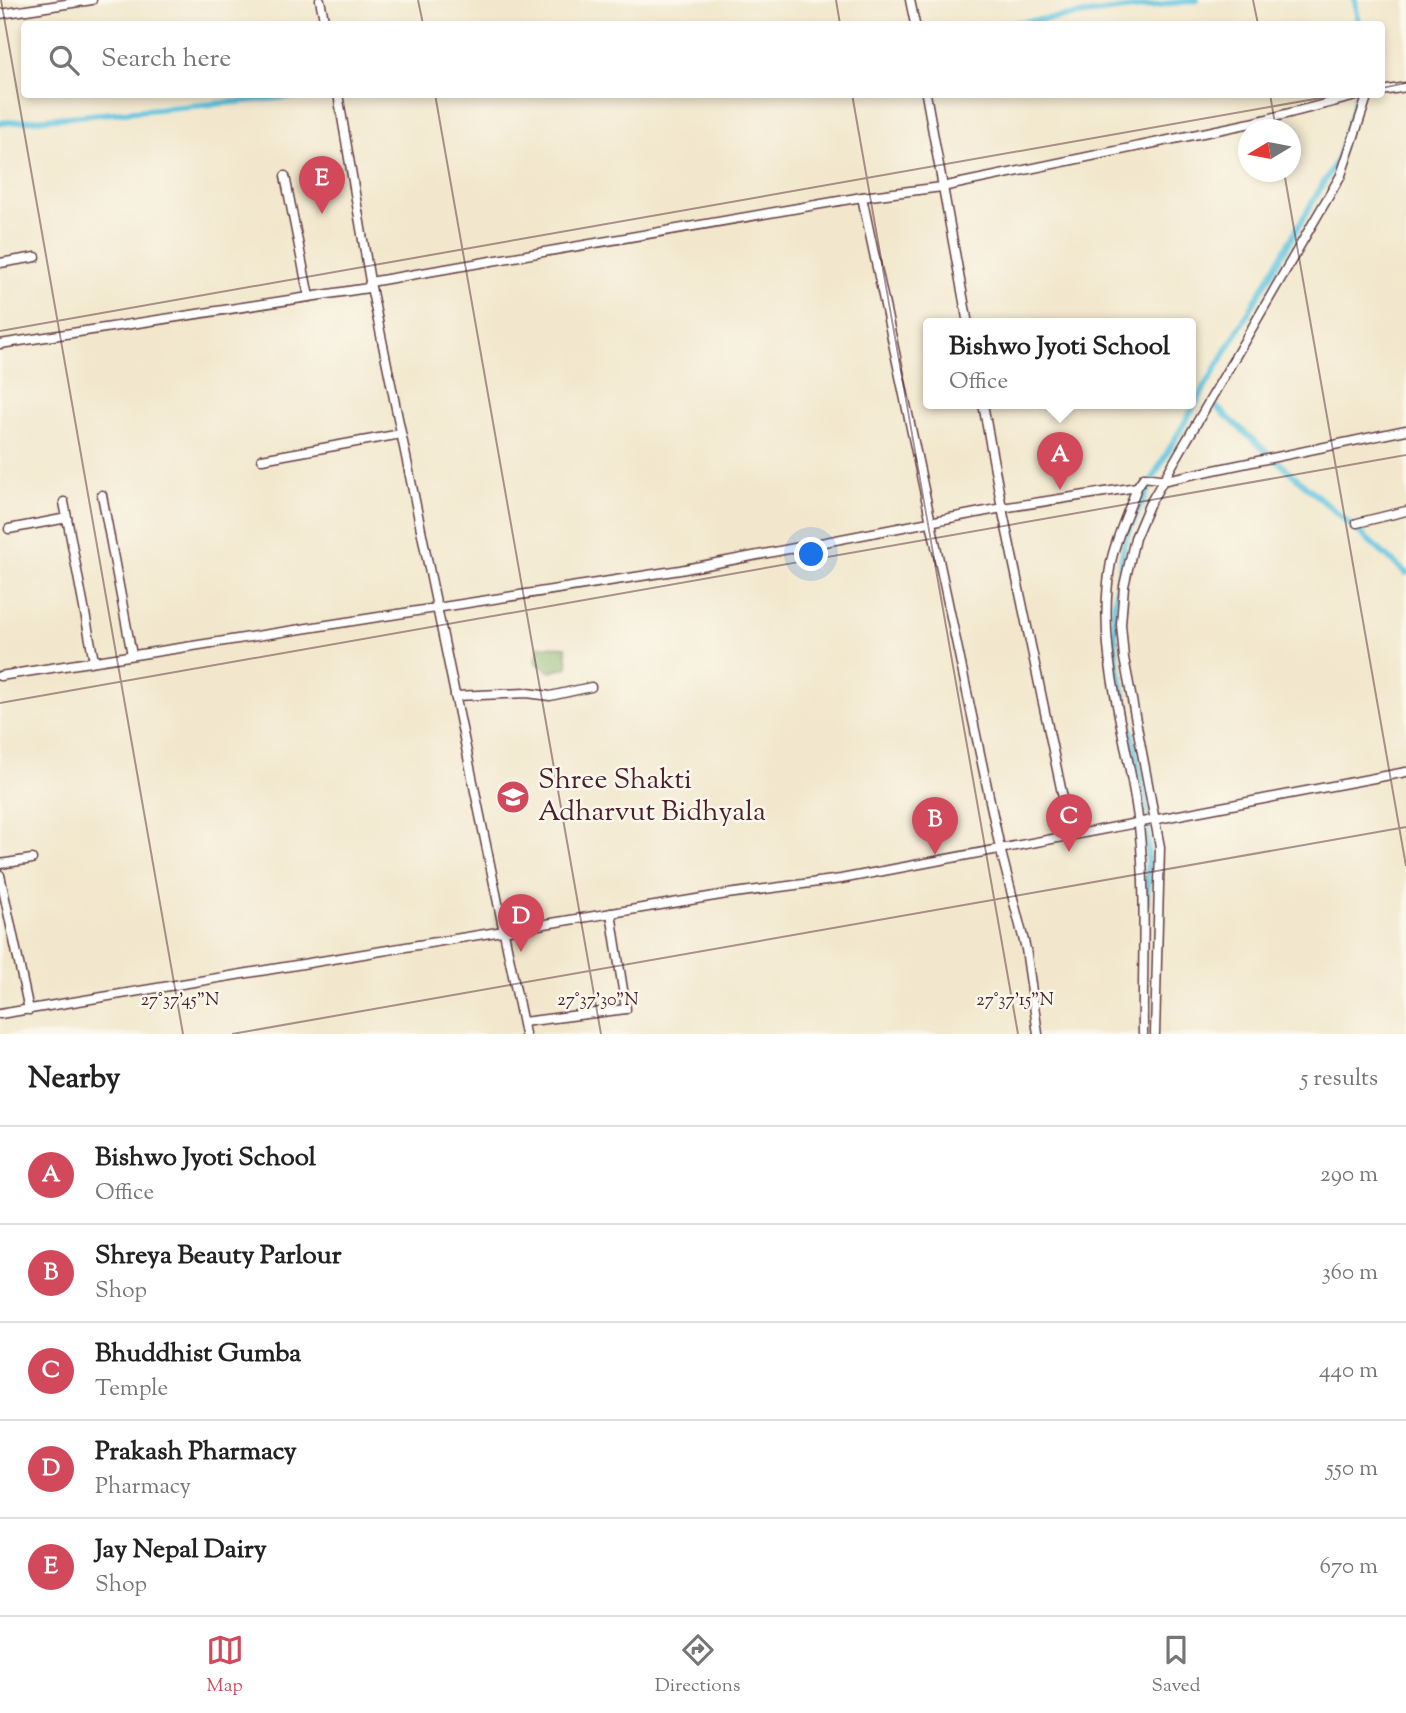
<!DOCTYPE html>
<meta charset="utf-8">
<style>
:root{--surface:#fff;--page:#f2f2f2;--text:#222;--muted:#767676;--line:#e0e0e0;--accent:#d1495b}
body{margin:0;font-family:"Sorts Mill Goudy",serif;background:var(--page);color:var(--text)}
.compass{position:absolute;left:1238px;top:119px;width:63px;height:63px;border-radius:50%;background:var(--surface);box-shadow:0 4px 10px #0003;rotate:260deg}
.you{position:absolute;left:812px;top:555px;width:24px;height:24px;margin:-18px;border:5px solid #fff;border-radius:50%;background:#1a73e8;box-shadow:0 0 0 10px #1a73e833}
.badge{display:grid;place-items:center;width:46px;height:46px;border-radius:50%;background:var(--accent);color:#fff;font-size:23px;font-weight:700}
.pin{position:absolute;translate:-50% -58px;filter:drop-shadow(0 2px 4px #0008)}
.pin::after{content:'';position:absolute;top:37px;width:24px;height:21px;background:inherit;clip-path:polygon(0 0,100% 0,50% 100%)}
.popup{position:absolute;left:923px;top:318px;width:273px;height:91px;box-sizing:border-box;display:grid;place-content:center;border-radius:7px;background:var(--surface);filter:drop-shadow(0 2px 5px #0005);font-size:23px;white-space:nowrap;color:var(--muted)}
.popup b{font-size:26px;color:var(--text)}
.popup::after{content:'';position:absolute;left:50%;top:100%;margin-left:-14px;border:14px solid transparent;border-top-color:var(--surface)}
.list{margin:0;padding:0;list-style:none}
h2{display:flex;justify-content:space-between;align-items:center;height:91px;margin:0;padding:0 28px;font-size:30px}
h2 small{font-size:23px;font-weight:400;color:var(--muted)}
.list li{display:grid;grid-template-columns:46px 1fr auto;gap:21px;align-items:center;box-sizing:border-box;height:98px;padding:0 28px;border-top:2px solid var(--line)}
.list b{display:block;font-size:26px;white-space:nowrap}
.list p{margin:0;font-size:23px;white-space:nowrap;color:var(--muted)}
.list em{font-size:23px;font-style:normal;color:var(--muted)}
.icon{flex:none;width:38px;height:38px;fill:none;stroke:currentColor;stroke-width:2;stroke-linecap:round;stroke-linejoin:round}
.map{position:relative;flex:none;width:1406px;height:1034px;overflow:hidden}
.search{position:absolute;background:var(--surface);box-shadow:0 4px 10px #0003;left:21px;right:21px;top:21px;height:77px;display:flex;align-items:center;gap:18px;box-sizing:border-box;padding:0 24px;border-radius:7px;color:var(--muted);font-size:26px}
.sheet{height:581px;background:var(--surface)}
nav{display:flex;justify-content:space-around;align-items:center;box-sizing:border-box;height:98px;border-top:2px solid var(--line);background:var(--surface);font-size:19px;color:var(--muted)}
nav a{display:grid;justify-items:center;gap:4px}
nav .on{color:var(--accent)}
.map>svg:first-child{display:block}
.forest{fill:#86b46c;stroke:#686a4c;stroke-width:2}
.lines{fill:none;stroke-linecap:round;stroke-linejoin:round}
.canal{stroke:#61c5df;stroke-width:6}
.minor-casing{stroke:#633d43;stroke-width:11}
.minor{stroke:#fff;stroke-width:8}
.ticks{fill:none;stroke:#4a1f2b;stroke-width:2;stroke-opacity:0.45}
.labels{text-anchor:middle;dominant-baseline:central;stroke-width:5;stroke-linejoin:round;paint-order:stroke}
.poi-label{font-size:28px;fill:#4a1f2b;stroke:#fbf7ec;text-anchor:start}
.ticks-label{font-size:18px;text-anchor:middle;fill:#4a1f2b;stroke:#fbf7ec;stroke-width:5;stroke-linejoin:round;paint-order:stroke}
</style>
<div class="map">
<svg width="1406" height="1034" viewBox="0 0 1406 1034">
<rect width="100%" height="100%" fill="#fbf7ec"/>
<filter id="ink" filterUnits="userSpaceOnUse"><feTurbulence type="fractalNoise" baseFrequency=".0143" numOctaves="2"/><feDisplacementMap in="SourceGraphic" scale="14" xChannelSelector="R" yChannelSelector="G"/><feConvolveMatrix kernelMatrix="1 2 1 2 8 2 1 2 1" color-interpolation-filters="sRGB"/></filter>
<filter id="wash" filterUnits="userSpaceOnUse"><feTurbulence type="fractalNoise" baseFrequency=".00686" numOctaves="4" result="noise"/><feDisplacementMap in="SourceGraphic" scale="28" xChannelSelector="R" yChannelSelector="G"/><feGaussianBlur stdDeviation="1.57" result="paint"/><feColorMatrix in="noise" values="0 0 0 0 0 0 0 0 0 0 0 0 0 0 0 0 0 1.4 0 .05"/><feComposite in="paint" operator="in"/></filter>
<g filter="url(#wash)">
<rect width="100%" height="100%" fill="#f2e7cc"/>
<polygon class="forest" points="539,646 566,647 568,667 551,672 536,663"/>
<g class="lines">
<g class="canal">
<polyline points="1355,0 1358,24"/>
<polyline points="1007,24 1197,0"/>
<polyline points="0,123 326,94"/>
<polyline points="1213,404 1269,454"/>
<polyline points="1276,460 1406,573"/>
<polyline points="1149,815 1116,657 1114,606 1124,544 1156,472 1338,158 1357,94"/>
<polyline points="1147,902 1148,827"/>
</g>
</g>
</g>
<g filter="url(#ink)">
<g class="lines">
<defs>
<g id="minor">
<polyline points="320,0 325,24"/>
<polyline points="910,0 915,24"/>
<polyline points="0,14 92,0"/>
<polyline points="1382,91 1406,87"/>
<polyline points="338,94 371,287 525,1034"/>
<polyline points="926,94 968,324"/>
<polyline points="285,176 309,297"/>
<polyline points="862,197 942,187 1251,123 1364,94"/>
<polyline points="0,263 36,257"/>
<polyline points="0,344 368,288 370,282 862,197 1000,848 1026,949 1038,1034"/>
<polyline points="262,459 401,434"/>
<polyline points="102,495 132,655"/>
<polyline points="64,502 94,661"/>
<polyline points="1357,523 1406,511"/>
<polyline points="9,529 67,518"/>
<polyline points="0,676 680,570 1002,508 983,404"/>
<polyline points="455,696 527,693 550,696 591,687"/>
<polyline points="1071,836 1002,508 1137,487"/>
<polyline points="0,864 32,859"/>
<polyline points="0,875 29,1010"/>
<polyline points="0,1014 727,894 841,879 1406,772"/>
<polyline points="523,1022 626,1009 611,913"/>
<path d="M 1143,1034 C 1142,965 1147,894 1139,826 C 1129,737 1094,653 1111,562 C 1116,537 1129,511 1137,487 L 1144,477 L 1166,480 L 1406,430"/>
<polyline points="1155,1034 1160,847 1124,658 1121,624 1124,586 1135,538 1149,505 1341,175 1368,94"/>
</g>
</defs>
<use href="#minor" class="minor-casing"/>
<use href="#minor" class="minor"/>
</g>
</g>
<path class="ticks" d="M 1,0 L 183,1034M 418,0 L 423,24M 836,0 L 840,24M 1253,0 L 1258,24M 1382,88 L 1406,83M 435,94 L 601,1034M 852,94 L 1018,1034M 1270,94 L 1276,130M 1284,172 L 1406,866M 0,331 L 1343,94M 0,703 L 1406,455M 232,1034 L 1406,827"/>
<defs>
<symbol id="school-disc" viewBox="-11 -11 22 22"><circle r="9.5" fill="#d1495b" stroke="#fbf7ec"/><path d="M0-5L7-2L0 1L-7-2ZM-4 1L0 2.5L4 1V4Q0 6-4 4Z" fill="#fff"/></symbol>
</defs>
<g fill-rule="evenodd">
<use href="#school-disc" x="494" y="778" width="38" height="38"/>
</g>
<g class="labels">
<g class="poi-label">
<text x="538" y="781">Shree Shakti<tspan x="538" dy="32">Adharvut Bidhyala</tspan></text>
</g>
</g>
<g class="ticks-label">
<text x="180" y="1005">27°37'45"N</text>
<text x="598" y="1005">27°37'30"N</text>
<text x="1015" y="1005">27°37'15"N</text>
</g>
</svg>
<svg class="compass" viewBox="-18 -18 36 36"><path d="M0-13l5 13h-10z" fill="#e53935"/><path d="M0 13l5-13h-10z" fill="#767676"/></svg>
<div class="you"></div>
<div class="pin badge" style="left:1060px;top:490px">A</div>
<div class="popup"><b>Bishwo Jyoti School</b>Office</div>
<div class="pin badge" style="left:935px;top:855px">B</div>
<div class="pin badge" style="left:1069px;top:852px">C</div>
<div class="pin badge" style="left:521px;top:952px">D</div>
<div class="pin badge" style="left:322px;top:214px">E</div>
<div class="search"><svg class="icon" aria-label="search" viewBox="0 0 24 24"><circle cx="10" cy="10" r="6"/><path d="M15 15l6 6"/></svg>Search here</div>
</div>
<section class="sheet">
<h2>Nearby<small>5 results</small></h2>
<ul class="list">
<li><span class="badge">A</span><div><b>Bishwo Jyoti School</b><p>Office</p></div><em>290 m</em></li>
<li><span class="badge">B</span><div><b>Shreya Beauty Parlour</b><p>Shop</p></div><em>360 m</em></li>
<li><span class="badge">C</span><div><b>Bhuddhist Gumba</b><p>Temple</p></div><em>440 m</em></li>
<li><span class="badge">D</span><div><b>Prakash Pharmacy</b><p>Pharmacy</p></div><em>550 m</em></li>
<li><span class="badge">E</span><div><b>Jay Nepal Dairy</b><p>Shop</p></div><em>670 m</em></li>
</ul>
</section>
<nav>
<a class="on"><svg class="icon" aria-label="map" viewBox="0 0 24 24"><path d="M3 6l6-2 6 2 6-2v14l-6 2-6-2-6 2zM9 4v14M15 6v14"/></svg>Map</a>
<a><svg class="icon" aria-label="directions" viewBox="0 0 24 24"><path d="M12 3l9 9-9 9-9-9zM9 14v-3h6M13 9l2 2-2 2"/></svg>Directions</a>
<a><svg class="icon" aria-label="saved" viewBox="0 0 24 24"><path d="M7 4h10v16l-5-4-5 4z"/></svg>Saved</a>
</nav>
